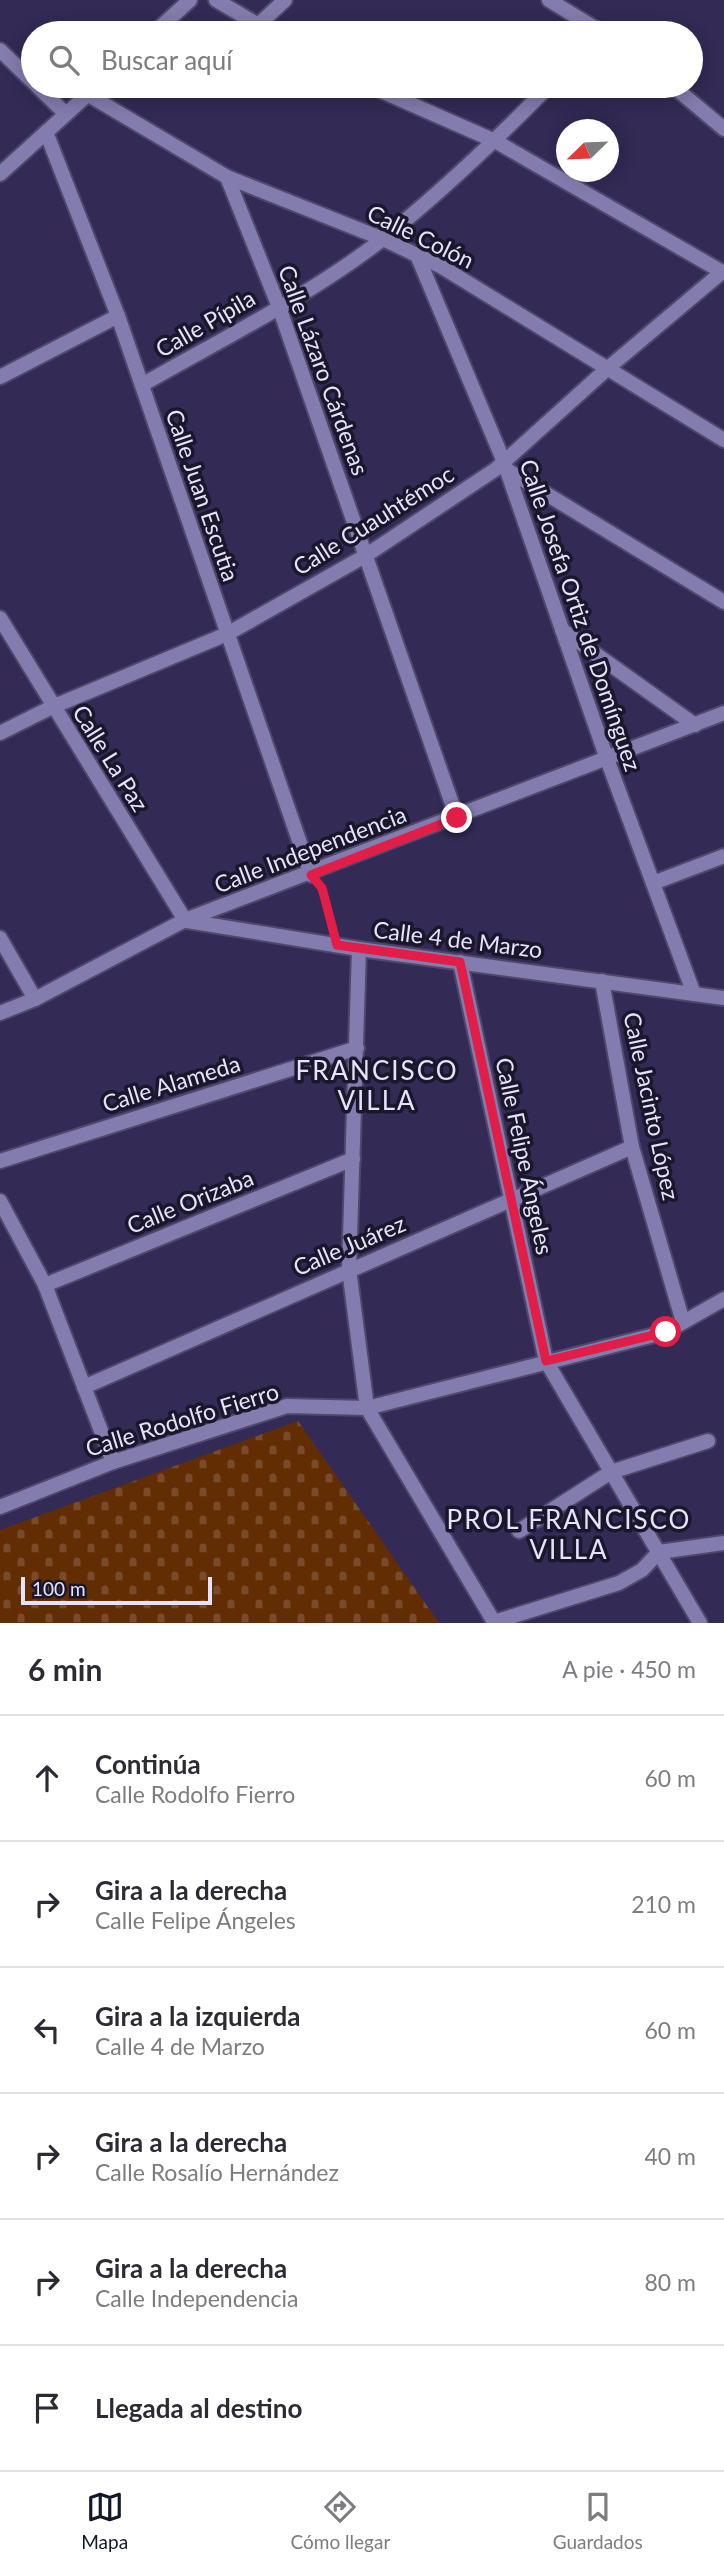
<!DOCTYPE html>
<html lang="es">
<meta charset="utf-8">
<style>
:root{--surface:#fff;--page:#f7f7f7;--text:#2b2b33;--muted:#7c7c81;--line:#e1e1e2;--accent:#111827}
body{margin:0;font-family:Lato,sans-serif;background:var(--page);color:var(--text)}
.compass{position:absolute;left:556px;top:119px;width:63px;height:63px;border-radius:50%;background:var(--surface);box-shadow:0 4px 18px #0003;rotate:247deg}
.scale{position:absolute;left:21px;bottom:18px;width:191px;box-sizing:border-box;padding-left:7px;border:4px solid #e5e2fe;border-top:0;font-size:19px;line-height:24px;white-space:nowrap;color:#e5e2fe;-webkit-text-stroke:5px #1a172a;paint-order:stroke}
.stop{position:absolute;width:21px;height:21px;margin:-16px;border:5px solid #e11d48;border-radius:50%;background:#fff}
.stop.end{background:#e11d48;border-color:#fff;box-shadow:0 2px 7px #0008}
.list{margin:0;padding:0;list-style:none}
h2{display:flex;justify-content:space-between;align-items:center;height:91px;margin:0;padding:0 28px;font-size:30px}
h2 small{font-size:23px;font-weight:400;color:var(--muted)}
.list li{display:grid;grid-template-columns:46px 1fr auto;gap:21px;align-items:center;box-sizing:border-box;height:126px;padding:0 28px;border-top:2px solid var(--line)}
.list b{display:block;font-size:26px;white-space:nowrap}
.list p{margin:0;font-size:23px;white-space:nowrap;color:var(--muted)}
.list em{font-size:23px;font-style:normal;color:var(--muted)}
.icon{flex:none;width:38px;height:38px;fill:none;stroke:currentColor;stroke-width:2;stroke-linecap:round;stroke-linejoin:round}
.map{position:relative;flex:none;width:724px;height:1623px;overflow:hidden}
.search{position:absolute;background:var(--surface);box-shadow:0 4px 18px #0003;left:21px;right:21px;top:21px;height:77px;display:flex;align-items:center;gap:18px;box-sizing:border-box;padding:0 24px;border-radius:38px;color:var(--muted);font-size:26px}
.sheet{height:847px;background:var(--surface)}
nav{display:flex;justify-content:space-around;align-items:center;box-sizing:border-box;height:98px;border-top:2px solid var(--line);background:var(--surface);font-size:19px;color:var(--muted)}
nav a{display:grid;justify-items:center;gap:4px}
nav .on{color:var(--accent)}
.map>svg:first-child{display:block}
.cemetery{fill:url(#cemetery-stones)}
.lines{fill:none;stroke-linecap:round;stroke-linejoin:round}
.minor-casing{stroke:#50476c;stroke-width:18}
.path{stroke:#918bae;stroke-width:2.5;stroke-dasharray:5 5;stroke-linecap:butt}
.minor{stroke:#837cae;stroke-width:14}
.route{stroke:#e11d48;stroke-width:9}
.labels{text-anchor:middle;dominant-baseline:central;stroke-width:7;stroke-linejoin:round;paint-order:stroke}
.street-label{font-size:23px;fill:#e5e2fe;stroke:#1a172a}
.quarter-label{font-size:26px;letter-spacing:2px;fill:#e5e2fe;stroke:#1a172a}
</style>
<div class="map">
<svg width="724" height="1623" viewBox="0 0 724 1623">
<defs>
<pattern id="cemetery-stones" width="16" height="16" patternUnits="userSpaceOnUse" patternTransform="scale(1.75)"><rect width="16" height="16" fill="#632d04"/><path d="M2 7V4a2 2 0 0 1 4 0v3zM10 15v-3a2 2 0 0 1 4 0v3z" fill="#794b2a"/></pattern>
</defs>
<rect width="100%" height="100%" fill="#332a55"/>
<polygon class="cemetery" points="298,1421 439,1623 0,1623 0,1530"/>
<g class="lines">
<defs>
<g id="minor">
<polyline points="216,0 272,33"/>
<polyline points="549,0 603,33"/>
<polyline points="258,25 285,0"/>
<polyline points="154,33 190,0"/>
<polyline points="0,50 33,82"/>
<polyline points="37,86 66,114"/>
<polyline points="370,86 495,141 724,273"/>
<polyline points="673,86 724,129"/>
<polyline points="87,94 227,177 383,239 442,267 724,440"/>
<polyline points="46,132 118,316 311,875"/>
<polyline points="0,174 97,86"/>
<polyline points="227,177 279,307 457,818"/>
<polyline points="417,255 504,462 607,759 694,994"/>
<polyline points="0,377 118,316"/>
<path d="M 142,385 C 222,339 311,295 384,238 C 442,191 497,139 549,86"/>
<polyline points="507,470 724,602"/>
<polyline points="0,618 185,920"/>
<polyline points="562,630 695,725"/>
<polyline points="0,733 52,707 227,634 365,556 496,469 608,368 722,272"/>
<polyline points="653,883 724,856"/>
<polyline points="187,921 359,949 724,998"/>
<polyline points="0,938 35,999"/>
<polyline points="359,949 349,1269 367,1408 494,1622 619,1583 642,1570 659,1552"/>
<polyline points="460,962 546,1361 700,1623"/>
<polyline points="602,981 632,1147 683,1322"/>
<polyline points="0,1013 35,999 185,920 724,713"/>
<polyline points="0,1161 357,1048"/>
<polyline points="0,1201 45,1285 113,1462"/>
<polyline points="45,1285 353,1159"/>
<polyline points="84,1387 632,1147"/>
<polyline points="0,1507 113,1462 287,1406 367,1408 666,1332 724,1299"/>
<polyline points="519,1531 611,1472 708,1441"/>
<polyline points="659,1552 724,1543"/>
</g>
</defs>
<use href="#minor" class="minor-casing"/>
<polyline class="path" points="319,885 334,932"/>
<use href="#minor" class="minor"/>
</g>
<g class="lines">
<polyline class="route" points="457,818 311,875 322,888 337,945 460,962 546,1361 666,1332"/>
</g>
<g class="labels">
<g class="street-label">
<text transform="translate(421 236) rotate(26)">Calle Colón</text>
<text transform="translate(205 323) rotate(-30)">Calle Pípila</text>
<text transform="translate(324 370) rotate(70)">Calle Lázaro Cárdenas</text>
<text transform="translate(203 495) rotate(71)">Calle Juan Escutia</text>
<text transform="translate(373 520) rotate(-32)">Calle Cuauhtémoc</text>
<text transform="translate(581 615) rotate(71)">Calle Josefa Ortiz de Domínguez</text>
<text transform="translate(111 758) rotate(58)">Calle La Paz</text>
<text transform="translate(310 849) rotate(-21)">Calle Independencia</text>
<text transform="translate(458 939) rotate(7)">Calle 4 de Marzo</text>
<text transform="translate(171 1083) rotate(-17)">Calle Alameda</text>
<text transform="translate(652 1106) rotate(78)">Calle Jacinto López</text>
<text transform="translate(525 1156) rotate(78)">Calle Felipe Ángeles</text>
<text transform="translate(190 1201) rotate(-22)">Calle Orizaba</text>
<text transform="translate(349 1245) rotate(-23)">Calle Juárez</text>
<text transform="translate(182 1419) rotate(-17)">Calle Rodolfo Fierro</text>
</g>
<g class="quarter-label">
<text x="377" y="1070">FRANCISCO<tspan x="377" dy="30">VILLA</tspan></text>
<text x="569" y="1519">PROL FRANCISCO<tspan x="569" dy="30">VILLA</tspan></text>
</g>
</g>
</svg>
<svg class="compass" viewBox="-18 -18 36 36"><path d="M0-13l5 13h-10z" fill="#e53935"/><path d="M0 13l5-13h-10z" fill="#7c7c81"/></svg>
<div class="scale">100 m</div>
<div class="stop" style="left:666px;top:1332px"></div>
<div class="stop end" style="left:457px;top:818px"></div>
<div class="search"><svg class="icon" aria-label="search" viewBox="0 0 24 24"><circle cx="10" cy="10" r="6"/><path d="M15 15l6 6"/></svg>Buscar aquí</div>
</div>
<section class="sheet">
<h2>6 min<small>A pie · 450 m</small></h2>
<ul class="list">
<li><svg class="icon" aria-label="ahead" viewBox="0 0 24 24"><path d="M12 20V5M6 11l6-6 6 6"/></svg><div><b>Continúa</b><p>Calle Rodolfo Fierro</p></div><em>60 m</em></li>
<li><svg class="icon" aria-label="right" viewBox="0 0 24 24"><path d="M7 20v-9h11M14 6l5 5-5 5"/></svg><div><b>Gira a la derecha</b><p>Calle Felipe Ángeles</p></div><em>210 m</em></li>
<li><svg class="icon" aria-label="left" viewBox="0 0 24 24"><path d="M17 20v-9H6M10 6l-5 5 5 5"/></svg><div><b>Gira a la izquierda</b><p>Calle 4 de Marzo</p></div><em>60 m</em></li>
<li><svg class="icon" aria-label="right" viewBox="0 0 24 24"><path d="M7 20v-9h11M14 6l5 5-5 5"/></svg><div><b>Gira a la derecha</b><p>Calle Rosalío Hernández</p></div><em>40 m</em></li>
<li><svg class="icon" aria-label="right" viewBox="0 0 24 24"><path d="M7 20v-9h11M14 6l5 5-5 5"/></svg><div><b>Gira a la derecha</b><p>Calle Independencia</p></div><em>80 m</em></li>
<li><svg class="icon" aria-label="arrive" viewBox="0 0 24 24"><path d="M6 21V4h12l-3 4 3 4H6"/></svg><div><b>Llegada al destino</b></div></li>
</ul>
</section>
<nav>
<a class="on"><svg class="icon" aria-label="map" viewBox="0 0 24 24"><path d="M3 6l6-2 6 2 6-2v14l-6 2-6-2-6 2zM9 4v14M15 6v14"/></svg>Mapa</a>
<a><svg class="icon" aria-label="directions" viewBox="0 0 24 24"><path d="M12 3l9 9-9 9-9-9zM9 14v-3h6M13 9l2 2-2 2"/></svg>Cómo llegar</a>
<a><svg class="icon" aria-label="saved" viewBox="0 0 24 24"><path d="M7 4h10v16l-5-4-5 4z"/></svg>Guardados</a>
</nav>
